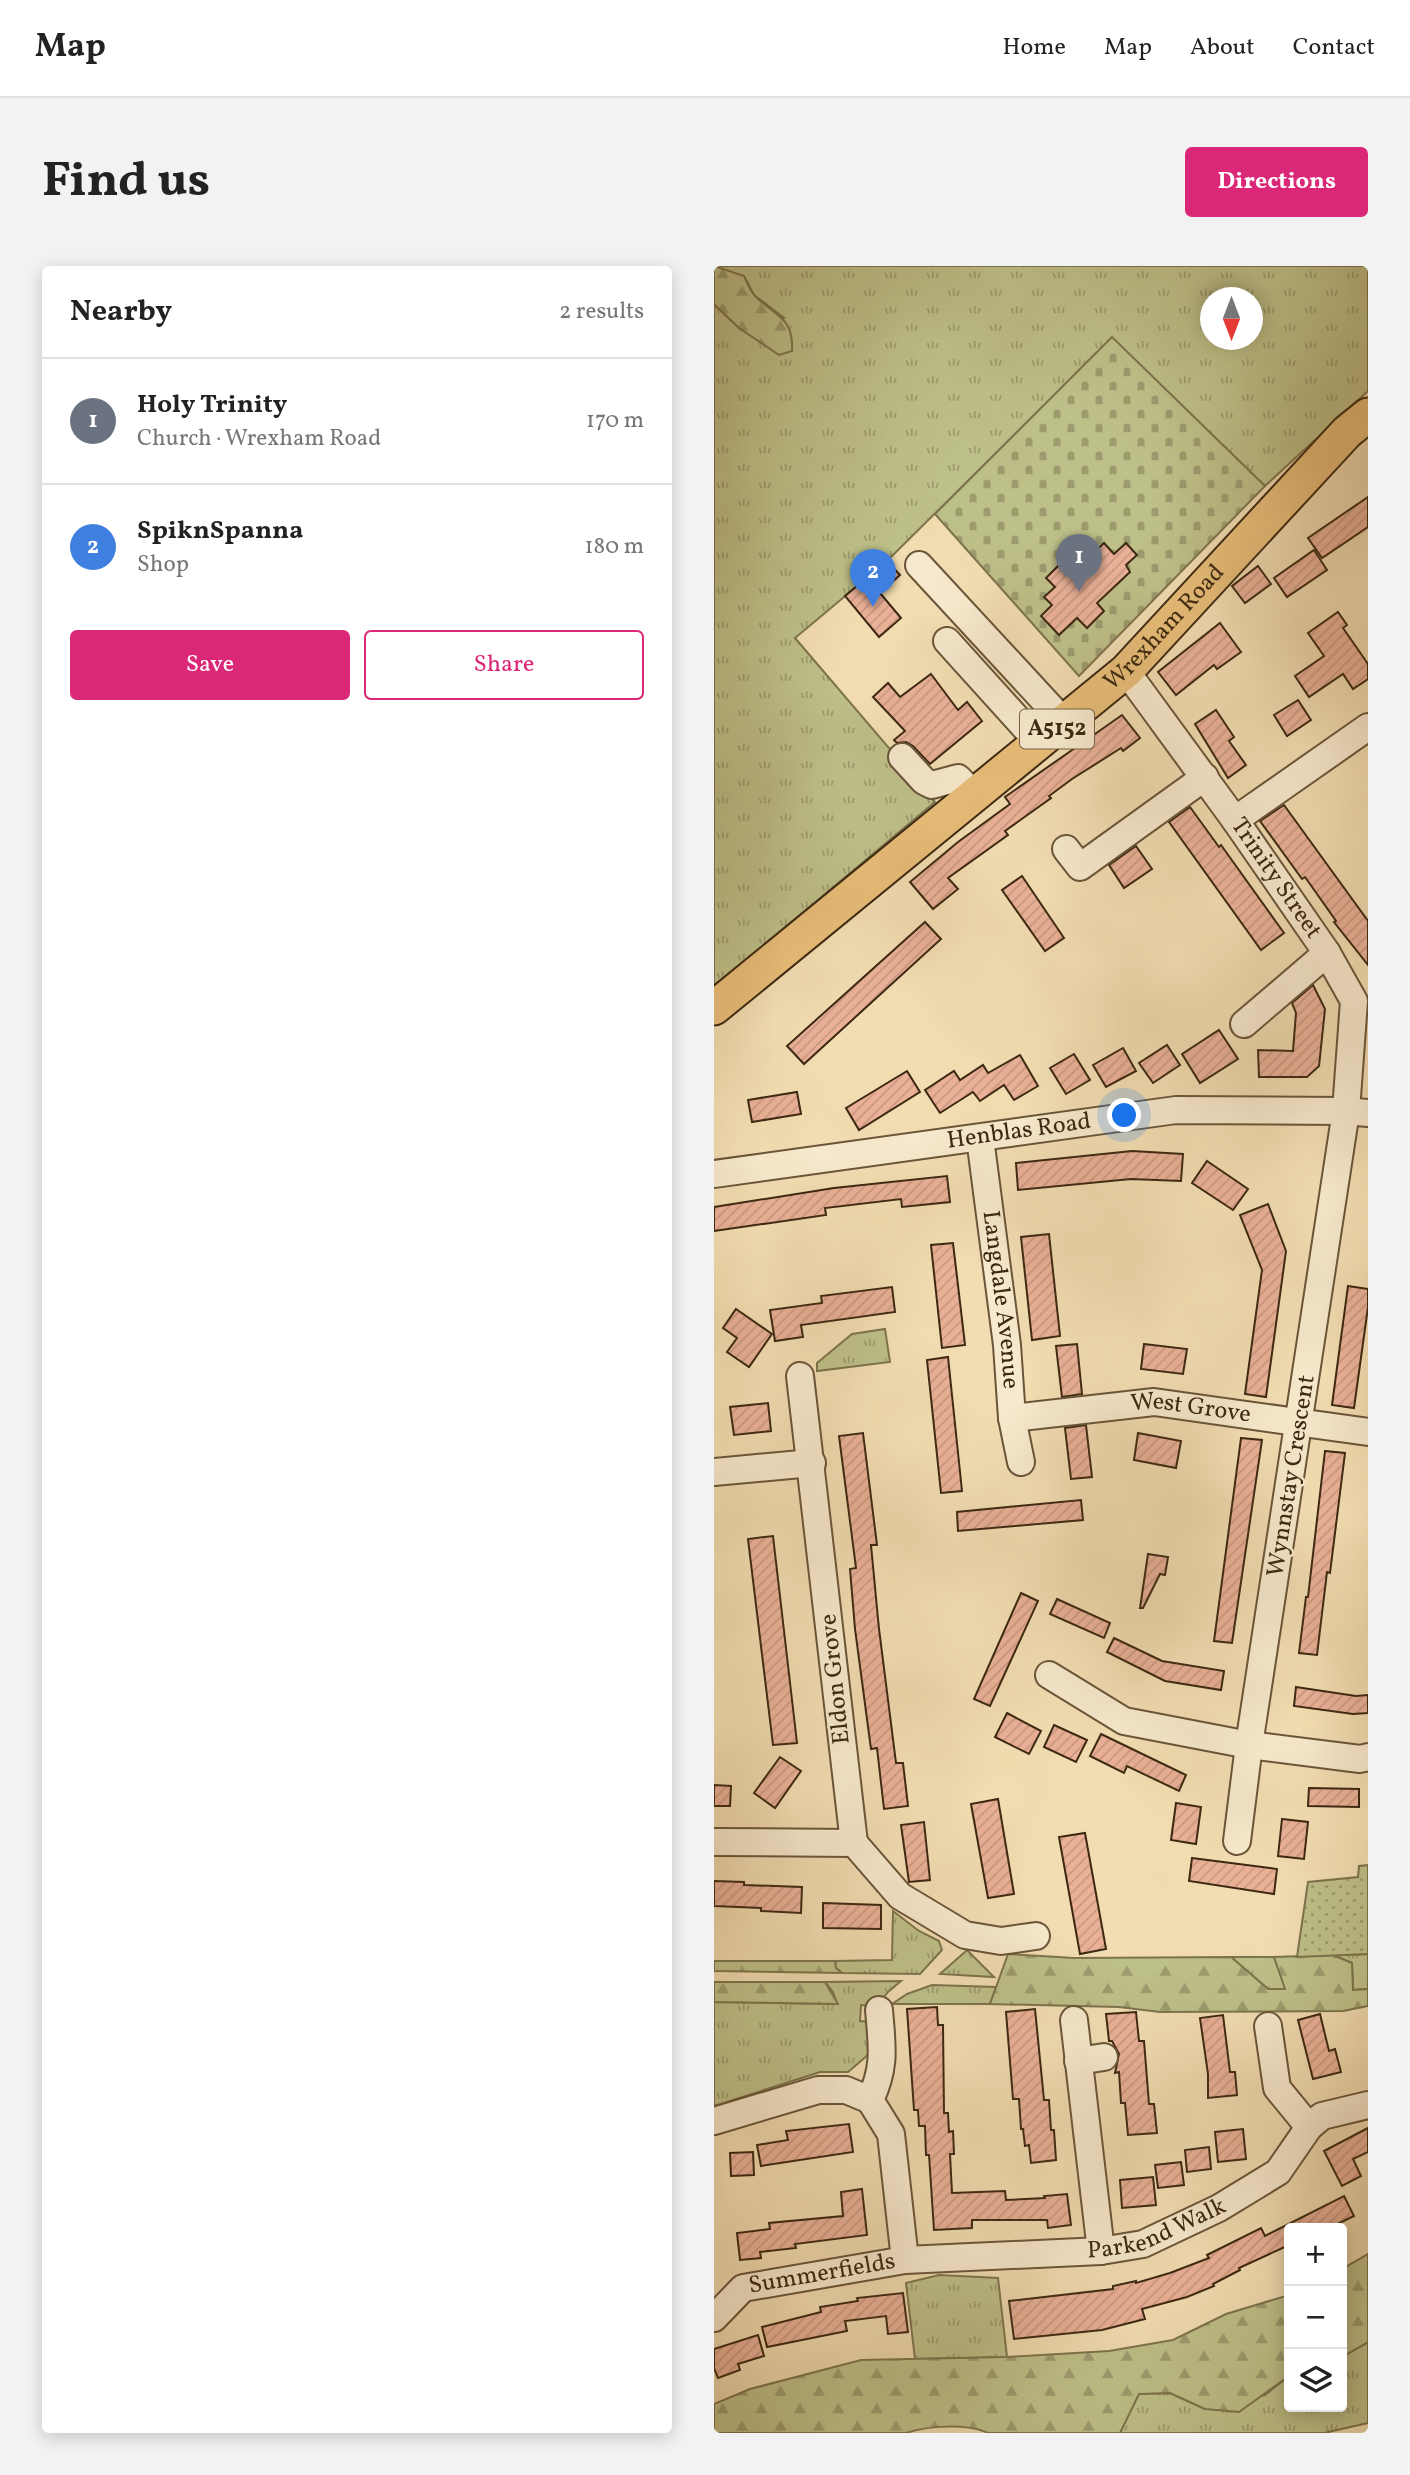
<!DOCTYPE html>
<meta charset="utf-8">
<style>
:root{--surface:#fff;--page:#f2f2f2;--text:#222;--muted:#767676;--line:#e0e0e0;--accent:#db2777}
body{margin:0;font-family:Vollkorn,serif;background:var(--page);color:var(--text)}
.controls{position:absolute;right:21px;bottom:21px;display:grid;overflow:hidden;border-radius:7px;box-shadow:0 4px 18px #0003}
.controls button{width:63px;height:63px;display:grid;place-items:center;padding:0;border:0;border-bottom:2px solid var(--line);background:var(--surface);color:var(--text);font:35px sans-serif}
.compass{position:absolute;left:486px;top:21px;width:63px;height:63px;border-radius:50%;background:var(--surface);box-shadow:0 4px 18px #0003;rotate:180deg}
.you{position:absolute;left:411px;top:850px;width:24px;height:24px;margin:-18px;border:5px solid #fff;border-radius:50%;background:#1a73e8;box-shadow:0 0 0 10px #1a73e833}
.badge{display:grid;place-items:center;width:46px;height:46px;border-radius:50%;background:var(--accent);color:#fff;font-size:23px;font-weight:700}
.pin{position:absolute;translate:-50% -58px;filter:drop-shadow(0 2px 4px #0008)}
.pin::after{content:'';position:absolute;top:37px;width:24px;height:21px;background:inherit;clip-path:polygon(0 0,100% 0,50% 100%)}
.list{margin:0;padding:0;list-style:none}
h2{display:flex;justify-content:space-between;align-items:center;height:91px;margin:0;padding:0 28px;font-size:30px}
h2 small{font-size:23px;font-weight:400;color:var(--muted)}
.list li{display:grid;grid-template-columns:46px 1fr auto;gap:21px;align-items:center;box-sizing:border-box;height:126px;padding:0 28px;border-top:2px solid var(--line)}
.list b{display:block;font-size:26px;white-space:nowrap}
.list p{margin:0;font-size:23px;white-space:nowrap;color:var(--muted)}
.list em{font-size:23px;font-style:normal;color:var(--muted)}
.actions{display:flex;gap:14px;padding:21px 28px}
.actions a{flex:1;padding:16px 0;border:2px solid var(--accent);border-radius:7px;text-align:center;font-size:24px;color:var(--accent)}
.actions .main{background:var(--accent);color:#fff}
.icon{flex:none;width:38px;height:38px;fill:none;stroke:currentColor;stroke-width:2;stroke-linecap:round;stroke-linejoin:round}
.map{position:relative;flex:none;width:654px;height:2167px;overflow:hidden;border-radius:7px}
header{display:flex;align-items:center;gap:42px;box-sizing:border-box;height:98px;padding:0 35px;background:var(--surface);border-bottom:2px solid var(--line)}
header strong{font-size:33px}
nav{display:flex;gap:38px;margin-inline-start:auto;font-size:24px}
.intro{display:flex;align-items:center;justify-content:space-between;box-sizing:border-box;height:168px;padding:0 42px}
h1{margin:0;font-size:49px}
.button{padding:18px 32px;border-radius:7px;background:var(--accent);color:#fff;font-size:24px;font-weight:700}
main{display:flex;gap:42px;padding:0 42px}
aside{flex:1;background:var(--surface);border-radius:7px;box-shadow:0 4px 18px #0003}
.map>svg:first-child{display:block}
.grass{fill:url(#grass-tufts);stroke:#7d744d;stroke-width:2;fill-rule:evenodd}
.forest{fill:url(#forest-firs);stroke:#7d744d;stroke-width:2}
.cemetery{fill:url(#cemetery-stones);stroke:#7d744d;stroke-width:2}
.garden{fill:url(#garden-dots);stroke:#7d744d;stroke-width:2}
.building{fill:url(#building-hatch);stroke:#3c2811;stroke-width:2}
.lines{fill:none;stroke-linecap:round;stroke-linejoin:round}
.minor-casing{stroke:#6a5539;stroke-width:30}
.major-casing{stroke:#3c2811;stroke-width:37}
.minor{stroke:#f7e9cd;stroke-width:26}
.major{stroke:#e9be79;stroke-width:33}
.labels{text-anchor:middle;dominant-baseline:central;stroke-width:5;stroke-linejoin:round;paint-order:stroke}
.shield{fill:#f7e9cd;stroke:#746249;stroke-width:2}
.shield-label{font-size:23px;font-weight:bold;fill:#3c2811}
.street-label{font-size:24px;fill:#3c2811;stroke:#f7e9cd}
</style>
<header>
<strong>Map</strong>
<nav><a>Home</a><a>Map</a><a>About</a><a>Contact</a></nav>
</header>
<div class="intro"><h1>Find us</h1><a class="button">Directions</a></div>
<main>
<aside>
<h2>Nearby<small>2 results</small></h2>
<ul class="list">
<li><span class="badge" style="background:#6b7280">1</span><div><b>Holy Trinity</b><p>Church · Wrexham Road</p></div><em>170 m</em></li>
<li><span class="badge" style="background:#3f7fe0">2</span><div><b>SpiknSpanna</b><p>Shop</p></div><em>180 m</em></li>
</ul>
<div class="actions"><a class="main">Save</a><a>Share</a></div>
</aside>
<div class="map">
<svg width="654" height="2167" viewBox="0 0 654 2167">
<defs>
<pattern id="grass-tufts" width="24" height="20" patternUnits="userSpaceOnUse" patternTransform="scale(1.75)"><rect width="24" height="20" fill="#bec089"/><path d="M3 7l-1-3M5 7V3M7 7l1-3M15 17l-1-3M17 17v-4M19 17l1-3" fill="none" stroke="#9c9c6f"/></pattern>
<pattern id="forest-firs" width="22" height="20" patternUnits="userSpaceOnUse" patternTransform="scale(1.75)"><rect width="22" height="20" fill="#bec089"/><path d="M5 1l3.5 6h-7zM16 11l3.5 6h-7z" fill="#9c9c6f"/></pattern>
<pattern id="cemetery-stones" width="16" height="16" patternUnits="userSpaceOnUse" patternTransform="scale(1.75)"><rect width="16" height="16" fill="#bec089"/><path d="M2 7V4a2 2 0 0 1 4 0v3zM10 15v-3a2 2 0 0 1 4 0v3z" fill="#9c9c6f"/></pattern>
<pattern id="garden-dots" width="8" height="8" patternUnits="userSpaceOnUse" patternTransform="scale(1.75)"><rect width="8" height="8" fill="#bec089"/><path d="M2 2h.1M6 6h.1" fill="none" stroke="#9c9c6f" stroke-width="1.8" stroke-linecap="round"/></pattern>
<pattern id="building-hatch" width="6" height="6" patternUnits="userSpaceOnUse" patternTransform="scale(1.75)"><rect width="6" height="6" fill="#eab197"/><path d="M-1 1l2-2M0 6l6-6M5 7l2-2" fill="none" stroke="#ca9881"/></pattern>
</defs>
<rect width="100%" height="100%" fill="#f2ddb2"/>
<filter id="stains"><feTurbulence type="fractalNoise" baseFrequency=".00286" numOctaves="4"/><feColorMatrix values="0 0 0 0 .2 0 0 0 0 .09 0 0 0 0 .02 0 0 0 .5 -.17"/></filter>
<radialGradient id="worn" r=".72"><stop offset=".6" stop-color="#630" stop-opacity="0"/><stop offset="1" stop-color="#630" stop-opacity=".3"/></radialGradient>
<g class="grass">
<path d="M 4,0 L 654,0 L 654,125 L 551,220 L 398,72 L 173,295 L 81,372 L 221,536 L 0,721 L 0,38 L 25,62 L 70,52 L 40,29 L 30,10 L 7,3 ZM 496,32 L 538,32 L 538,74 L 496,74 Z"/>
<polygon points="171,1063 176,1096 103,1105 103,1097 138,1068"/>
<polygon points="179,1645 205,1665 225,1675 228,1684 206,1708 128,1707 122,1702 121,1695 178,1694"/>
<polygon points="253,1684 280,1711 226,1708"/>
<polygon points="654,1688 654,1723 639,1724 638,1697 619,1689"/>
<polygon points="517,1691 560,1691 572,1723 554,1723"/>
<polygon points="187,1715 174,1726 163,1740 147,1739 146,1755 157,1756 154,1769 155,1788 134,1806 106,1806 0,1840 0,1736 123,1738 119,1726 111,1716"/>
<polygon points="218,1719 282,1721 276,1738 178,1738 193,1728"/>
<polygon points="225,2009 284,2012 293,2091 201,2093 192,2017"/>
<polygon points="654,2076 654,2157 610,2167 406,2167 424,2128 456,2127 491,2143 551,2129 575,2110 575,2141 628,2141 628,2091"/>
</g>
<g class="forest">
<path d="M 0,0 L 30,10 C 33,16 36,25 41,30 C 61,50 80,51 78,85 L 65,89 L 25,62 L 0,38 Z"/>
<polygon points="294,1688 360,1692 517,1691 554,1723 571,1723 560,1691 619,1689 638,1697 639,1724 654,1723 654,1740 629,1745 446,1746 405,1741 276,1738"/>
<polygon points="0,1695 121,1695 122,1702 128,1707 0,1705"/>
<polygon points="0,1716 111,1716 124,1738 0,1736"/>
<polygon points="654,1988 654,2076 628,2091 628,2003"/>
<path d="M 575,2029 L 575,2110 L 525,2146 L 491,2143 L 456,2127 L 425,2128 L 406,2167 L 274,2167 C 253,2157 213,2160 192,2167 L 0,2167 L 0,2138 L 36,2123 L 147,2094 L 293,2091 L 395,2085 L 459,2074 L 512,2048 Z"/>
</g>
<polygon class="cemetery" points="398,71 551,220 365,410 221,248"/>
<polygon class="garden" points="654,1599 654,1688 583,1691 594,1616 644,1611 645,1600"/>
<g class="building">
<polygon points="654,231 654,261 608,292 594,272"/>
<polygon points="390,277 400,288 412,277 423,289 412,299 416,306 383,337 390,345 373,362 363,352 345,369 327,350 338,339 330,331 341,321 332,312 346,298 357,309"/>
<polygon points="600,284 613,304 573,331 560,312"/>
<polygon points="173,295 186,309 166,327 187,352 165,371 131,330"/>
<polygon points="544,300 557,318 531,337 518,320"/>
<polygon points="624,346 633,359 629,362 654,398 654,413 639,423 629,408 595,431 581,410 610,390 594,367"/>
<polygon points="506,357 527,386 503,403 500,399 462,429 444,406"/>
<polygon points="217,408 244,444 253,436 268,455 216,498 199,480 192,476 183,477 180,474 191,465 159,431 174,417 186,431"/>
<polygon points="584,434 597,454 573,470 560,449"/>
<polygon points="502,444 520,471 515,475 532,499 514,512 481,458"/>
<polygon points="408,449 426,472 409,485 407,482 358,513 335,530 337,532 291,565 294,569 234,612 244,623 219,643 196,616 244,576 296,538 291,531"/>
<polygon points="570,539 654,655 654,699 620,656 622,655 591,611 588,613 546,555"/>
<polygon points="476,541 505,581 507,579 570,667 547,684 455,556"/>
<polygon points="422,580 438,603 410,622 395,599"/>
<polygon points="308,610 350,672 331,685 288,624"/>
<polygon points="211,656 227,673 90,798 73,780"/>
<polygon points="599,719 611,743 605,800 593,811 545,811 544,784 579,785 582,747 578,737"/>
<polygon points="505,764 524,793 486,817 468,788"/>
<polygon points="453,779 466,799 439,817 425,797"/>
<polygon points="409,782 422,805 392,821 379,799"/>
<polygon points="360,788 376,814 352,828 336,802"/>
<polygon points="306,789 324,820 300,834 290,819 266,835 259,826 226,847 211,824 240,805 246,814 269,799 274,807"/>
<polygon points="193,805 206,826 145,864 132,842"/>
<polygon points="83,826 87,848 38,856 34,834"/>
<polygon points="418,885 469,888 467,915 417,913 304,924 302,897"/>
<polygon points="493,895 534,923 519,944 478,917"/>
<polygon points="233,910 236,936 188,941 187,933 111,942 112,949 0,965 0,941 120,922"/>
<polygon points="554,938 572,985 552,1131 531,1128 548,1004 526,949"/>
<polygon points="335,968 346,1070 318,1074 307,971"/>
<polygon points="239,977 251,1079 228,1082 217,979"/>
<polygon points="634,1020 654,1023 654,1041 640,1142 618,1139"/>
<polygon points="178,1021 181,1046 87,1059 89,1071 61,1075 56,1044 108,1037 107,1030"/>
<polygon points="22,1043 58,1068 35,1101 13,1086 23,1072 9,1062"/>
<polygon points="363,1078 368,1128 348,1131 342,1080"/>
<polygon points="430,1078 473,1083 469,1108 427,1103"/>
<polygon points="234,1091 248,1225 227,1227 213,1094"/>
<polygon points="54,1137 57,1165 20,1169 16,1141"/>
<polygon points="372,1159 378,1211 357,1213 351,1162"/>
<polygon points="149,1167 163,1279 157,1279 165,1363 182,1497 189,1497 194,1540 170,1543 163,1482 157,1483 141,1363 136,1303 142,1302 125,1170"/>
<polygon points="424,1167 467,1175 462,1202 420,1194"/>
<polygon points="527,1172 548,1174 518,1377 500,1375"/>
<polygon points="611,1185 631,1187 616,1307 613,1306 603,1389 585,1387 592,1331 594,1331"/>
<polygon points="367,1234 369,1254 244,1265 243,1246"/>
<polygon points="59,1270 83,1477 59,1479 34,1273"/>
<polygon points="434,1288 454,1291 451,1309 446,1308 429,1342 426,1342"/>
<polygon points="307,1327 324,1335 276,1440 260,1433"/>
<polygon points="343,1333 396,1357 390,1372 336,1348"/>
<polygon points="400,1372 448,1395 510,1405 507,1424 451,1415 393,1386"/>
<polygon points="582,1421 642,1430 654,1429 654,1447 639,1448 580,1440"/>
<polygon points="293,1447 327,1465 315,1488 281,1471"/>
<polygon points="340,1459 373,1474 362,1496 330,1481"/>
<polygon points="387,1468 472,1509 465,1525 413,1500 410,1507 376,1490"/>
<polygon points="66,1491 87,1505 61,1542 40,1527"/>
<polygon points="0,1519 17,1520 16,1540 0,1540"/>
<polygon points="595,1522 645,1523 645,1541 594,1540"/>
<polygon points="284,1533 300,1628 274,1632 257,1538"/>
<polygon points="462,1537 487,1541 482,1578 457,1574"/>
<polygon points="568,1553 594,1556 590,1593 564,1590"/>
<polygon points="210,1556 216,1614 195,1616 187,1559"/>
<polygon points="371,1567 392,1683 366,1688 345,1571"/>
<polygon points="478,1592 563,1603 560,1628 475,1615"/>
<polygon points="0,1615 30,1616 30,1619 88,1621 87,1647 47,1645 47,1642 0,1640"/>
<polygon points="109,1637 167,1639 167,1663 109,1662"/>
<polygon points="223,1741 224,1759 229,1759 230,1847 234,1847 235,1866 239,1865 240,1888 236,1888 238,1927 291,1925 292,1934 331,1932 330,1930 353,1928 357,1959 334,1962 333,1954 258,1954 258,1962 220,1964 215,1889 212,1889 211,1860 205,1860 204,1844 200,1844 193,1743"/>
<polygon points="321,1743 330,1834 335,1834 337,1864 340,1864 342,1894 317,1897 315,1879 311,1880 309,1863 307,1863 305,1833 299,1833 292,1746"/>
<polygon points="422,1746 425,1775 430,1775 435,1838 440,1838 443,1867 414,1869 411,1837 407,1837 405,1806 401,1807 405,1788 398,1775 395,1775 392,1748"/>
<polygon points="606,1748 615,1785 621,1783 627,1806 599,1813 584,1754"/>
<polygon points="509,1749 516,1806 521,1806 523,1829 494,1832 494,1808 486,1752"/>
<polygon points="135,1858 139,1886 47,1900 43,1879 74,1874 72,1865"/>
<polygon points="654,1862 654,1886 639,1893 647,1910 628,1920 610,1885"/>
<polygon points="529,1863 532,1893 504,1896 501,1866"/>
<polygon points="495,1881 497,1903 473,1906 471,1884"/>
<polygon points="39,1886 40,1909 17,1910 16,1887"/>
<polygon points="467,1896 470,1919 444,1922 441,1899"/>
<polygon points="439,1911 442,1939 408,1942 406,1914"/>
<polygon points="148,1923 153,1969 81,1978 82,1982 46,1986 47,1992 26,1994 23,1967 56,1963 55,1957 129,1950 127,1926"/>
<polygon points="630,1930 640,1950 615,1962 575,1962 575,1979 525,2002 526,2004 499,2018 500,2020 473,2031 428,2043 431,2053 388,2064 300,2073 295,2035 399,2023 399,2020 422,2015 422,2017 456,2007 495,1992 493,1989 547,1962 551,1970"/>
<polygon points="189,2027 194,2066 174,2068 172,2050 131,2055 133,2065 53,2081 48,2061 107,2046 106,2041 144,2035 143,2032"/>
<polygon points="44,2069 50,2090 24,2098 26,2104 4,2112 0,2102 0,2083"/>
</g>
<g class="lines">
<defs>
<g id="minor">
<polyline points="205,299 351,457"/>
<polyline points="233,375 326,478"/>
<path id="s1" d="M 412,405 L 521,554 L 613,687 L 640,735 L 632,845 L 535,1479 L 523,1575"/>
<polyline points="188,491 210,515 218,519 244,512 261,529"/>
<polyline points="521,554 654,461"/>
<polyline points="352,583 366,601 491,511"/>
<polyline points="530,758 613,687"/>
<path id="s2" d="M 266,872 L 293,1079 L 298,1152 L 307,1196"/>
<path id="s3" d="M 0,908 L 462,844 L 632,845 L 654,847"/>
<path id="s4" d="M 298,1152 L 440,1136 L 654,1166"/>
<polyline points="0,1206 98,1197"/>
<polyline points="335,1409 410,1455 535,1479 646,1493 654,1491"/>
<polyline points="0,1576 140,1577 86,1110"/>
<polyline points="140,1577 186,1630 251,1669 287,1675 322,1670"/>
<polyline points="360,1754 387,1985"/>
<polyline points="554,1760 563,1822 595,1861"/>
<polyline points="364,1795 390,1791"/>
<path d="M 156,1834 C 172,1801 168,1780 165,1744"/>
<polyline points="0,1855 104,1824 132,1824 156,1834 177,1868 191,1994"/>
<path id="s5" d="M 0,2052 L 29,2022 L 191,1994 L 387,1985 L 429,1978 L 505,1942 L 564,1906 L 595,1861 L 608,1850 L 654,1839"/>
</g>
<g id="major">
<path id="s6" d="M 0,742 L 412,405 L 633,166 L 654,149"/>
</g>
</defs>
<use href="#minor" class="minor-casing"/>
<use href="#major" class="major-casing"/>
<use href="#minor" class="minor"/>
<use href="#major" class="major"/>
</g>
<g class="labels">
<rect class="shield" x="306" y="443.5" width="74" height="39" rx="5"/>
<g class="shield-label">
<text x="343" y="463">A5152</text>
</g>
<g class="street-label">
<text stroke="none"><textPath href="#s6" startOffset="590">Wrexham Road</textPath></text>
<text stroke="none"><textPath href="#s1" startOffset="256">Trinity Street</textPath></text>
<text stroke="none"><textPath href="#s3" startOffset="308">Henblas Road</textPath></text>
<text stroke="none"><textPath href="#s2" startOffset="163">Langdale Avenue</textPath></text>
<text stroke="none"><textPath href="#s4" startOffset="180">West Grove</textPath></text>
<text transform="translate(578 1210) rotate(-81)">Wynnstay Crescent</text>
<text transform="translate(122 1413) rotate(-96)">Eldon Grove</text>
<text stroke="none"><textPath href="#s5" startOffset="462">Parkend Walk</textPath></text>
<text stroke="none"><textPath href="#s5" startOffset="122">Summerfields</textPath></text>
</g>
</g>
<rect width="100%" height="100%" filter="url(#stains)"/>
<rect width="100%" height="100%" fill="url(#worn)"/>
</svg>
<div class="controls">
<button>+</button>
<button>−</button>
<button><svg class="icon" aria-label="layers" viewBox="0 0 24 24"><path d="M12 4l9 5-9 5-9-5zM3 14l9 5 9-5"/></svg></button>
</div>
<svg class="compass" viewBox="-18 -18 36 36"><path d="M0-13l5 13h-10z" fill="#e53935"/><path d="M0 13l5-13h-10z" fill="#767676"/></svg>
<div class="you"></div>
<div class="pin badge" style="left:365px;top:326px;background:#6b7280">1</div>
<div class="pin badge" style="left:159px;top:341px;background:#3f7fe0">2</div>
</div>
</main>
